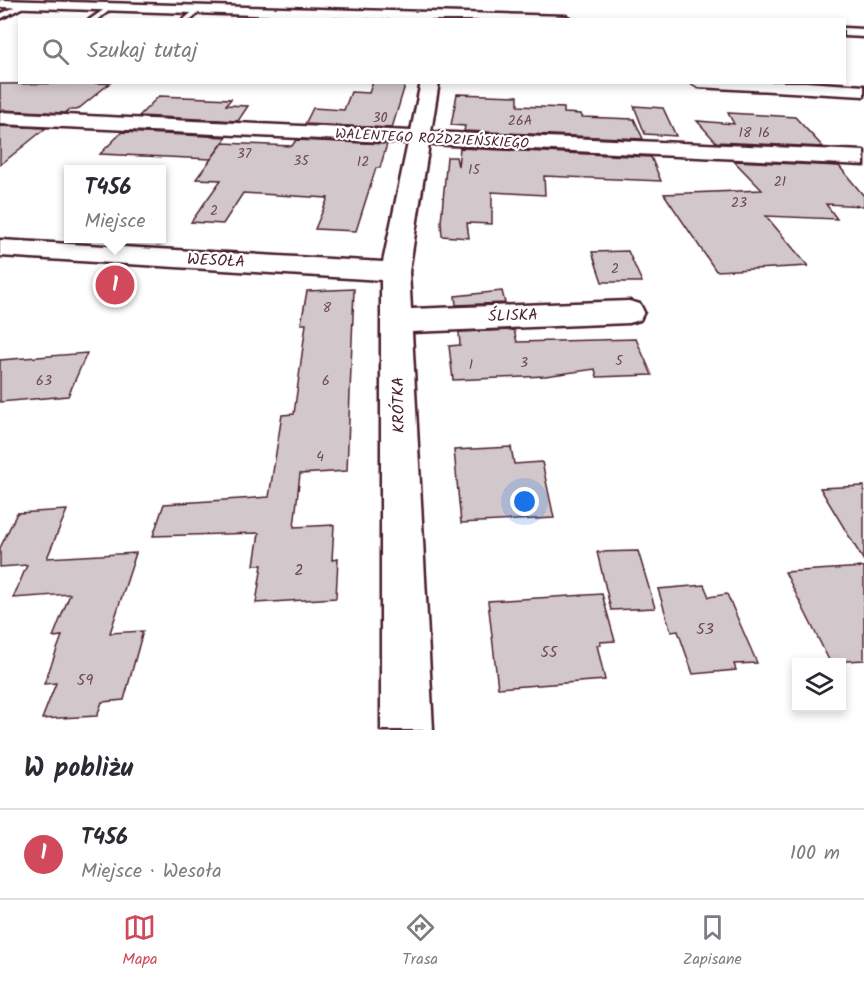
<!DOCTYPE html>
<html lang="pl">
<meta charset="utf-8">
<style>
:root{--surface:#fff;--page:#f7f7f7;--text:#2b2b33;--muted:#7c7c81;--line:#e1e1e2;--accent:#d1495b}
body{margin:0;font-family:Kalam,sans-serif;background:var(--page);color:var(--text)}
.controls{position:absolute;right:18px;bottom:18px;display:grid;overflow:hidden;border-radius:0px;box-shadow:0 3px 9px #0003}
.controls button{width:54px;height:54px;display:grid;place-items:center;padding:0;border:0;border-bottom:2px solid var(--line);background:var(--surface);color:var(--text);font:30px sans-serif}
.you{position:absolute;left:525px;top:502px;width:21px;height:21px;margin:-15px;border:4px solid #fff;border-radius:50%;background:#1a73e8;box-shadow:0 0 0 9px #1a73e833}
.badge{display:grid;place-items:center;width:39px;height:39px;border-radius:50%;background:var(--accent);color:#fff;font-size:20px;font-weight:700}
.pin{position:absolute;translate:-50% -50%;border:3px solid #fff;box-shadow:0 2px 6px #0006}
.popup{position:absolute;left:64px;top:165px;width:102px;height:78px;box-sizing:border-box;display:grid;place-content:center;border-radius:0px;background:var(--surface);filter:drop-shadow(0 2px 4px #0005);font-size:20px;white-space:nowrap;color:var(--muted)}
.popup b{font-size:22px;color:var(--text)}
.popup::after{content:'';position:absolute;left:50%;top:100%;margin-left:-12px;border:12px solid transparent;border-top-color:var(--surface)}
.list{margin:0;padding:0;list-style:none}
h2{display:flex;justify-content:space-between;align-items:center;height:78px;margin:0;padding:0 24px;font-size:26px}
h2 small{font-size:20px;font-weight:400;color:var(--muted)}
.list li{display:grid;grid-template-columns:39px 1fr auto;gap:18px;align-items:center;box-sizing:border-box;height:90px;padding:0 24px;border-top:2px solid var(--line)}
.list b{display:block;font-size:22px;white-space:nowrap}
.list p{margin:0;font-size:20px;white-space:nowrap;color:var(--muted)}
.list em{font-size:20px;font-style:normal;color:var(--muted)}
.icon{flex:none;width:33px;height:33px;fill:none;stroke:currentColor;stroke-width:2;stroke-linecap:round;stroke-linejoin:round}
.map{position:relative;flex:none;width:864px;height:730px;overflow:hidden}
.search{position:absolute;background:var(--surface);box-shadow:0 3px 9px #0003;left:18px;right:18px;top:18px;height:66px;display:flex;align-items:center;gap:15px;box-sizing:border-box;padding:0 21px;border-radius:0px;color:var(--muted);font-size:22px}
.sheet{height:168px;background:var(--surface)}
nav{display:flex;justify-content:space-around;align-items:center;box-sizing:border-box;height:84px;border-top:2px solid var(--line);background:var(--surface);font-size:16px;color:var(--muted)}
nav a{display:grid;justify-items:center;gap:3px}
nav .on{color:var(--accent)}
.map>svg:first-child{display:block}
.building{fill:#d2c7cb;stroke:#4a1f2b;stroke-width:1.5}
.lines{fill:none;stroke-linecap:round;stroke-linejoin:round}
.lane-casing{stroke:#4a1f2b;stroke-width:5}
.street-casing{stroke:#4a1f2b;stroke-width:5}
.lane{fill:#fff;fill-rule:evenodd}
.street{fill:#fff;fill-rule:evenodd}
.labels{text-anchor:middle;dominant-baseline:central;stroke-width:4.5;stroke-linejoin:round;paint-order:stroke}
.number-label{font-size:14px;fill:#6c4953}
.far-street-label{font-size:14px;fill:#4a1f2b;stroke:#fff}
.street-label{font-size:16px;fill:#4a1f2b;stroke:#fff}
.near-number-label{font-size:16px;fill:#6c4953}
</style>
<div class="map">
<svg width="864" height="730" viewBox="0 0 864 730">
<rect width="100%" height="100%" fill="#fff"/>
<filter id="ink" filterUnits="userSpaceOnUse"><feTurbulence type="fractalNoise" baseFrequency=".0167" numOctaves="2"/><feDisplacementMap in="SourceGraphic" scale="12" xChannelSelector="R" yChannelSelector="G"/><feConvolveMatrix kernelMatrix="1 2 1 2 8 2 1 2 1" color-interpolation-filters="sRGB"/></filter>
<g filter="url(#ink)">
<g class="building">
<polygon points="373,82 406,82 392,128 305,124 313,108 344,110 351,92 369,93"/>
<polygon points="110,83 77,110 69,110 65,113 0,110 0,84"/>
<polygon points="457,94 518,96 518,106 564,108 564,113 581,114 582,117 634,119 643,139 464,131 465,126 451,125"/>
<polygon points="159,96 231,99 226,105 248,106 238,121 139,116"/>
<polygon points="634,106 663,108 676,136 645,134"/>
<polygon points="728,113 795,117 823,147 716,142 697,121 734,124"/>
<polygon points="0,126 46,128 0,165"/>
<polygon points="122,132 227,137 211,159 100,154"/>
<polygon points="296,140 387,144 380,168 376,168 356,231 315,229 328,198 243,193 223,224 191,222 221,180 196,179 223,143 292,146"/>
<polygon points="460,148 651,157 661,181 544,176 545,195 492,192 492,224 467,223 469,238 442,236 441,222 447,157 456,157 458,166"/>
<polygon points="734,161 839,166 864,196 864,206 826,204 837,219 766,216 808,266 716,271 664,194 762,190"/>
<polygon points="628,251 642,282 602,282 592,252"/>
<polygon points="354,289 347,471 300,474 294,527 334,525 332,560 338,559 336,598 256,603 262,565 254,565 259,533 153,536 164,504 269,497 282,415 294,414 306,324 301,324 307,291"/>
<polygon points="502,291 505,303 456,305 455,296"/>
<polygon points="514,330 517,342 636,339 652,375 597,377 595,369 545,376 453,380 449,346 460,345 459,332"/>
<polygon points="87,353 68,396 0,402 0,360"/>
<polygon points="511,447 514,464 542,462 554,518 461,523 454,450"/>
<polygon points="864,486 864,561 820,488"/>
<polygon points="67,510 47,558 136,553 110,633 143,631 124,700 102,702 97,716 42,719 56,683 44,684 62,636 53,637 70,594 13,598 27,565 0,567 0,548 17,513"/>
<polygon points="638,551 655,608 611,610 597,552"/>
<polygon points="864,567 864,660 830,662 785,572"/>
<polygon points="704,585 709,597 727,594 757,663 734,664 736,670 693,674 678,631 671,632 658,589"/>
<polygon points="602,594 615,641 600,642 601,645 597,645 605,680 498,688 488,601"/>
</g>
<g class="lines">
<defs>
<g id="lane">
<polygon points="24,3 29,4 0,19 0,14"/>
<polygon points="112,4 114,7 97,20 89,20"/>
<polygon points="197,8 202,9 191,20 183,20"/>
</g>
<g id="street">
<polygon points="0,0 566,16 573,20 411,20 0,7"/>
<polygon points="844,28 864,29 864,37 844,36"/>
<polygon points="421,82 439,82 431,132 864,151 864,165 429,144 409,272 411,309 629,301 640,304 644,312 640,320 629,323 412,332 433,730 381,730 381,280 0,256 0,240 383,262 408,143 0,124 0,112 411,131"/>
<polygon points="690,82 806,82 864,86 864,96 698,87"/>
</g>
</defs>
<use href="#lane" class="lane-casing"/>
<use href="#street" class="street-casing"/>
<use href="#lane" class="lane"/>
<use href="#street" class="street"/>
</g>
</g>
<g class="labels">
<g class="number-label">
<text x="380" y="118">30</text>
<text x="520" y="121">26A</text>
<text x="745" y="133">18</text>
<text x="764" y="133">16</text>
<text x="244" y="154">37</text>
<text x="301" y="161">35</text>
<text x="363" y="162">12</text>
<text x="474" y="170">15</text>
<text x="780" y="182">21</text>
<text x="739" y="203">23</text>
<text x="214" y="211">2</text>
<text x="615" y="269">2</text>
<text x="327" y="308">8</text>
<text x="619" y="361">5</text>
<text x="524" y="363">3</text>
<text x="471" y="365">1</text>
<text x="44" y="381">63</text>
<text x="326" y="381">6</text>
<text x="320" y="457">4</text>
</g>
<g class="far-street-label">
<text transform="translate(432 139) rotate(3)">WALENTEGO ROŹDZIEŃSKIEGO</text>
</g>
<g class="street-label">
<text transform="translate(216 261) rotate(3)">WESOŁA</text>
<text transform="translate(513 316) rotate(-2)">ŚLISKA</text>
<text transform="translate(399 405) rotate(-91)">KRÓTKA</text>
</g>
<g class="near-number-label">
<text x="299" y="570">2</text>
<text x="705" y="629">53</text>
<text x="549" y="652">55</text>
<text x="85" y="680">59</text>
</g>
</g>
</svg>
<div class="controls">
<button><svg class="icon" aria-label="layers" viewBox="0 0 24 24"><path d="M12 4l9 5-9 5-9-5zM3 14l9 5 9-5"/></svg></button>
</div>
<div class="you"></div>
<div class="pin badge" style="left:115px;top:285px">1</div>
<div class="popup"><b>T456</b>Miejsce</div>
<div class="search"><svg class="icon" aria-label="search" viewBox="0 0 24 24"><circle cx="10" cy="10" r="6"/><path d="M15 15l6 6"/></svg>Szukaj tutaj</div>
</div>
<section class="sheet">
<h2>W pobliżu<small></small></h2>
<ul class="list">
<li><span class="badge">1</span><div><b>T456</b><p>Miejsce · Wesoła</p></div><em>100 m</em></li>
</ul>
</section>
<nav>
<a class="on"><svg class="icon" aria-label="map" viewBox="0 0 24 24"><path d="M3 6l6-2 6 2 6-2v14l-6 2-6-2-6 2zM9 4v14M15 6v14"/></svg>Mapa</a>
<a><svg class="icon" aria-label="directions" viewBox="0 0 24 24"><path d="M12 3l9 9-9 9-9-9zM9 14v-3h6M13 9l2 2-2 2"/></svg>Trasa</a>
<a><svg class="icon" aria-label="saved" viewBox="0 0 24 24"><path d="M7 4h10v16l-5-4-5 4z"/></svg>Zapisane</a>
</nav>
